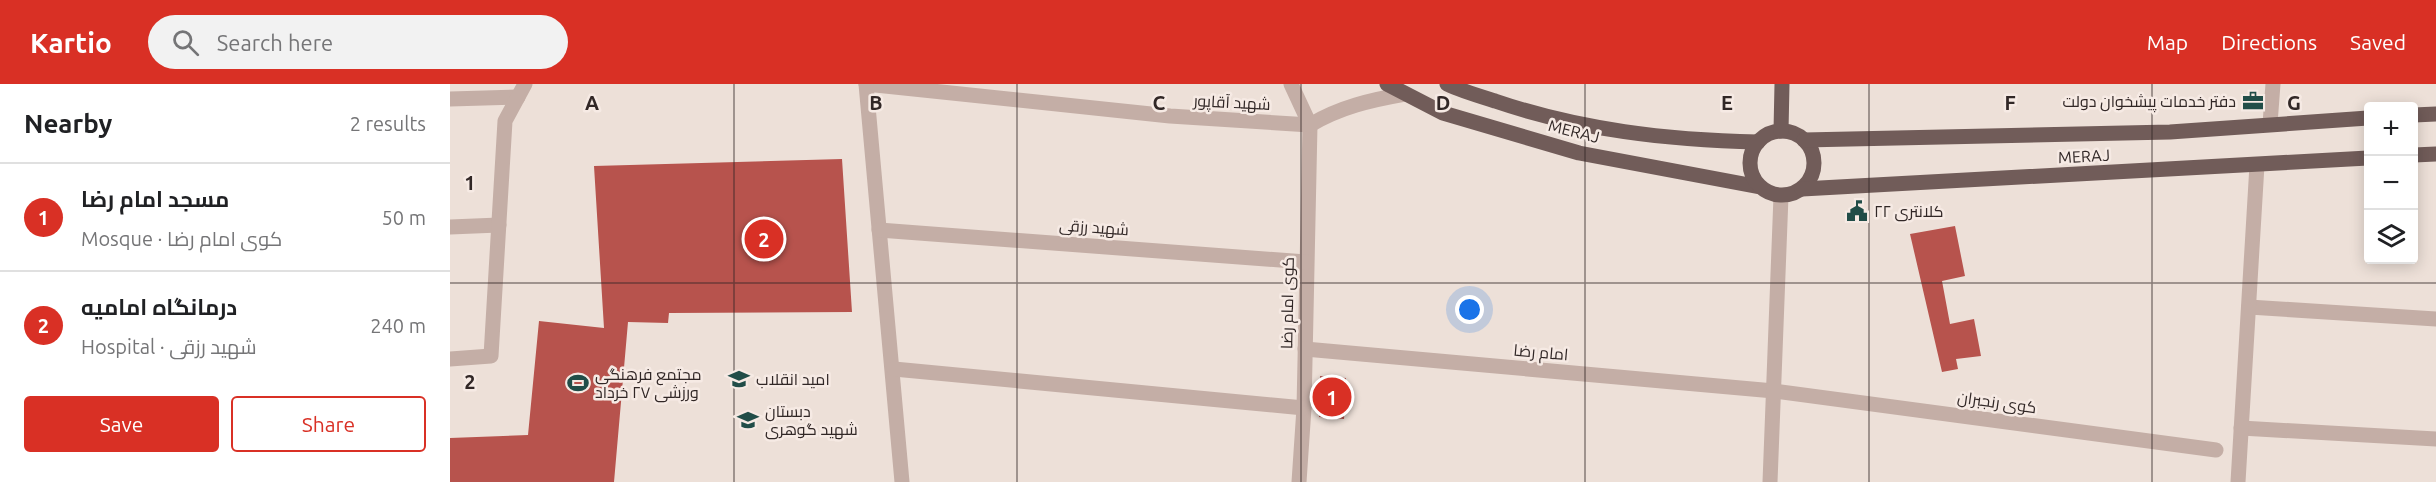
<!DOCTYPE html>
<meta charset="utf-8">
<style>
:root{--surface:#fff;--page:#f2f2f2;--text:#202124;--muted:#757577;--line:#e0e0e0;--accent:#d93025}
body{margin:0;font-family:Ubuntu,Cairo,sans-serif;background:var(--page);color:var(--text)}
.controls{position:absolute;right:18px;top:18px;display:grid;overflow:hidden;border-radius:6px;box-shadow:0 3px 15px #0003}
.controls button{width:54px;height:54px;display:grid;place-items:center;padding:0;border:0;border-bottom:2px solid var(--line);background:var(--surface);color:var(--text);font:30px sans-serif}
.you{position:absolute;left:1020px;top:226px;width:21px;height:21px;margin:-15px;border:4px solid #fff;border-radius:50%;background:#1a73e8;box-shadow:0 0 0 9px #1a73e833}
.badge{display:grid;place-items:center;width:39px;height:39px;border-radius:50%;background:var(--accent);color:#fff;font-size:20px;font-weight:700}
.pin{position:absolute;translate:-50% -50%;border:3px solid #fff;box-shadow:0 2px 6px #0006}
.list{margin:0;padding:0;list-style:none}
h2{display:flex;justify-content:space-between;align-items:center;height:78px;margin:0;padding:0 24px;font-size:26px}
h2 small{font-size:20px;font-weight:400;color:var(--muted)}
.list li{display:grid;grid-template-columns:39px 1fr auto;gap:18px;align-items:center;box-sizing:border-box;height:108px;padding:0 24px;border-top:2px solid var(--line)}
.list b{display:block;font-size:22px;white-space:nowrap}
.list p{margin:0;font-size:20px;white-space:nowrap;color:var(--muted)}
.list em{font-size:20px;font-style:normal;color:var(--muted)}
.actions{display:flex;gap:12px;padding:18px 24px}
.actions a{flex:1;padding:14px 0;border:2px solid var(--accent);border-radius:6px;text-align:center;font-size:21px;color:var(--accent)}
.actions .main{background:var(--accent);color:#fff}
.icon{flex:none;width:33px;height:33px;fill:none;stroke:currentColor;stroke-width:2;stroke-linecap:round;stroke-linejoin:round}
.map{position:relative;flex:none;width:1986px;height:398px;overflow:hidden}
header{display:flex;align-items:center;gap:36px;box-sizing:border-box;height:84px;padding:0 30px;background:var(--accent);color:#fff}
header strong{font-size:28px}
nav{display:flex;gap:33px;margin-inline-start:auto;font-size:21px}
.search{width:420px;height:54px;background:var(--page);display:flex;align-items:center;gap:15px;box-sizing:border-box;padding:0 21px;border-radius:33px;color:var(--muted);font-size:22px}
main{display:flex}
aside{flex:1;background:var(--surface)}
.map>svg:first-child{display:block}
.building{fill:#b7534d}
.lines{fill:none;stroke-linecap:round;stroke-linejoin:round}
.minor{stroke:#c4aea6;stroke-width:15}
.major{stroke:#715c59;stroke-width:15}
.grid{fill:none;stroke:#312726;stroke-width:1.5;stroke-opacity:0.55}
.labels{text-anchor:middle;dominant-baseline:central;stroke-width:5;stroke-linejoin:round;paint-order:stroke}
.poi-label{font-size:16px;fill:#312726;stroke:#f6eae4;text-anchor:start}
.street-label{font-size:16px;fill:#312726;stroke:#f6eae4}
.grid-label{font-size:20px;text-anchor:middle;font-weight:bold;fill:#312726;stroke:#f6eae4;stroke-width:5;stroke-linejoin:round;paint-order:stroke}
</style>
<header>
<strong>Kartio</strong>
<div class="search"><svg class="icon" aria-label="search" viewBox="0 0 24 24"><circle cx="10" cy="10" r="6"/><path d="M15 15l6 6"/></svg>Search here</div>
<nav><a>Map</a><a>Directions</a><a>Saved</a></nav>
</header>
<main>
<aside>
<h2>Nearby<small>2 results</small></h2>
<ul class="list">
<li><span class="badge">1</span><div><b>مسجد امام رضا</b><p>Mosque · کوی امام رضا</p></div><em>50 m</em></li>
<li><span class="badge">2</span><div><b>درمانگاه امامیه</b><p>Hospital · شهید رزقی</p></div><em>240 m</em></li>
</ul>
<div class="actions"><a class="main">Save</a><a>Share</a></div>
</aside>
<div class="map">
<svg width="1986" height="398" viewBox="0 0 1986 398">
<rect width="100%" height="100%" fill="#ede0d8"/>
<g class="building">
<polygon points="392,75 402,228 219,229 218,239 178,238 164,398 0,398 0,354 78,351 89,237 154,244 144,82"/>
<polygon points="1505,142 1515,192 1492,197 1500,240 1524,235 1531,272 1506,275 1508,285 1492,288 1460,150"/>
<polygon points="870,292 896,294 894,335 869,333"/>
</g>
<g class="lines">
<g class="minor">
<polyline points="416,0 720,32 860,41"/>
<polyline points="416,0 452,398"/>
<polyline points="841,0 860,41 854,324 849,398"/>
<polyline points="0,15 68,13"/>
<polyline points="1820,40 1823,0"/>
<path d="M 860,41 C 890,23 921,16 955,10"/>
<polyline points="0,143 49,141"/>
<polyline points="429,146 856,178"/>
<polyline points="1799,223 1986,235"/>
<polyline points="855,265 1324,307 1766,366"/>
<polyline points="0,275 41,272 55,37 75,0"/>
<polyline points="444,285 854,324"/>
<polyline points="1791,344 1986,355"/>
<polyline points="1320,398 1331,112"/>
<polyline points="1788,398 1807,81"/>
</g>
<g class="major">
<polyline points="937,0 993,29 1129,69 1310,103"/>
<path d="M 997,0 C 1012,7 1029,12 1045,17 C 1130,46 1217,56 1308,58"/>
<polyline points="1964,31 1986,30"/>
<circle cx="1332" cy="79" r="32"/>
<polyline points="1331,47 1332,0"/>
<polyline points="1354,56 1720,48 1918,34"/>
<polyline points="1964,71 1986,70"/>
<polyline points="1352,105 1918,74"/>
</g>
</g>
<path class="grid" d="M 284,0 L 284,398M 567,0 L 567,398M 851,0 L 851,398M 1135,0 L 1135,398M 1419,0 L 1419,398M 1702,0 L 1702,398M 0,199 L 1986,199"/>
<defs>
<symbol id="office-bare" viewBox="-9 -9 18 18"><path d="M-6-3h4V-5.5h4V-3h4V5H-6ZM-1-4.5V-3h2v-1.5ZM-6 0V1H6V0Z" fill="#214d48" stroke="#f6eae4" stroke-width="2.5" paint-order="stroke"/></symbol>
<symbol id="civic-bare" viewBox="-9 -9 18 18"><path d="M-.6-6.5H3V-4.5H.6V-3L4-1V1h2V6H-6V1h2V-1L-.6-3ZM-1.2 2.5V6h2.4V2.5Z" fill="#214d48" stroke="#f6eae4" stroke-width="2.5" paint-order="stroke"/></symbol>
<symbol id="school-bare" viewBox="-9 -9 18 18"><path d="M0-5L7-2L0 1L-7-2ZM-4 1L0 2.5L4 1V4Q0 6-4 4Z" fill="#214d48" stroke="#f6eae4" stroke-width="2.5" paint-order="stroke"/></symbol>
<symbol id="stadium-bare" viewBox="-9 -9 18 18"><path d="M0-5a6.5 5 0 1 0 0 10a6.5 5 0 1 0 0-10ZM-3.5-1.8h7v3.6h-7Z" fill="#214d48" stroke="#f6eae4" stroke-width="2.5" paint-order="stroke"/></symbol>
</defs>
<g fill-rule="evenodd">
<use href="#office-bare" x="1788" y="2" width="30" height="30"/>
<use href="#civic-bare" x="1392" y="112" width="30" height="30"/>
<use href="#school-bare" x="274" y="280" width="30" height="30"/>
<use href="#stadium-bare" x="113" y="284" width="30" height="30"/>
<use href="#school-bare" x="283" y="321" width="30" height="30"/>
</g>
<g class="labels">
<g class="poi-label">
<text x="1786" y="17" text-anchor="end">دفتر خدمات پیشخوان دولت</text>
<text x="1424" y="127">کلانتری ٢٢</text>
<text x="145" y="290">مجتمع فرهنگی<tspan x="145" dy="18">ورزشی ۲۷ خرداد</tspan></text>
<text x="306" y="295">امید انقلاب</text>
<text x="315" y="327">دبستان<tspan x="315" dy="18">شهید گوهری</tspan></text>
</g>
<g class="street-label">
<text transform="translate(782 18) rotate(3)">شهید آقاپور</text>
<text transform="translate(1124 47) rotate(14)">MERAJ</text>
<text transform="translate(1634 72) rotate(-3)">MERAJ</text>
<text transform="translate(644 143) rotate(4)">شهید رزقی</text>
<text transform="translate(837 219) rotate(-89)">کوی امام رضا</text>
<text transform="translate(1091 268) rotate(5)">امام رضا</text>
<text transform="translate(1547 318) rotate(8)">کوی رنجبران</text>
</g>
</g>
<g class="grid-label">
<text x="142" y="26">A</text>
<text x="426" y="26">B</text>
<text x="709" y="26">C</text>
<text x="993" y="26">D</text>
<text x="1277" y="26">E</text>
<text x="1560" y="26">F</text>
<text x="1844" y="26">G</text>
<text x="20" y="106">1</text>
<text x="20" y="305">2</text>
</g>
</svg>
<div class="controls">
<button>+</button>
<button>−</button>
<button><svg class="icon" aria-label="layers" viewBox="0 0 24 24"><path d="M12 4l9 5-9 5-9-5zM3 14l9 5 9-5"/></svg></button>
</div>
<div class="you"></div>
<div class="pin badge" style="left:882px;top:313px">1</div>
<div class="pin badge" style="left:314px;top:155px">2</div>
</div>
</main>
